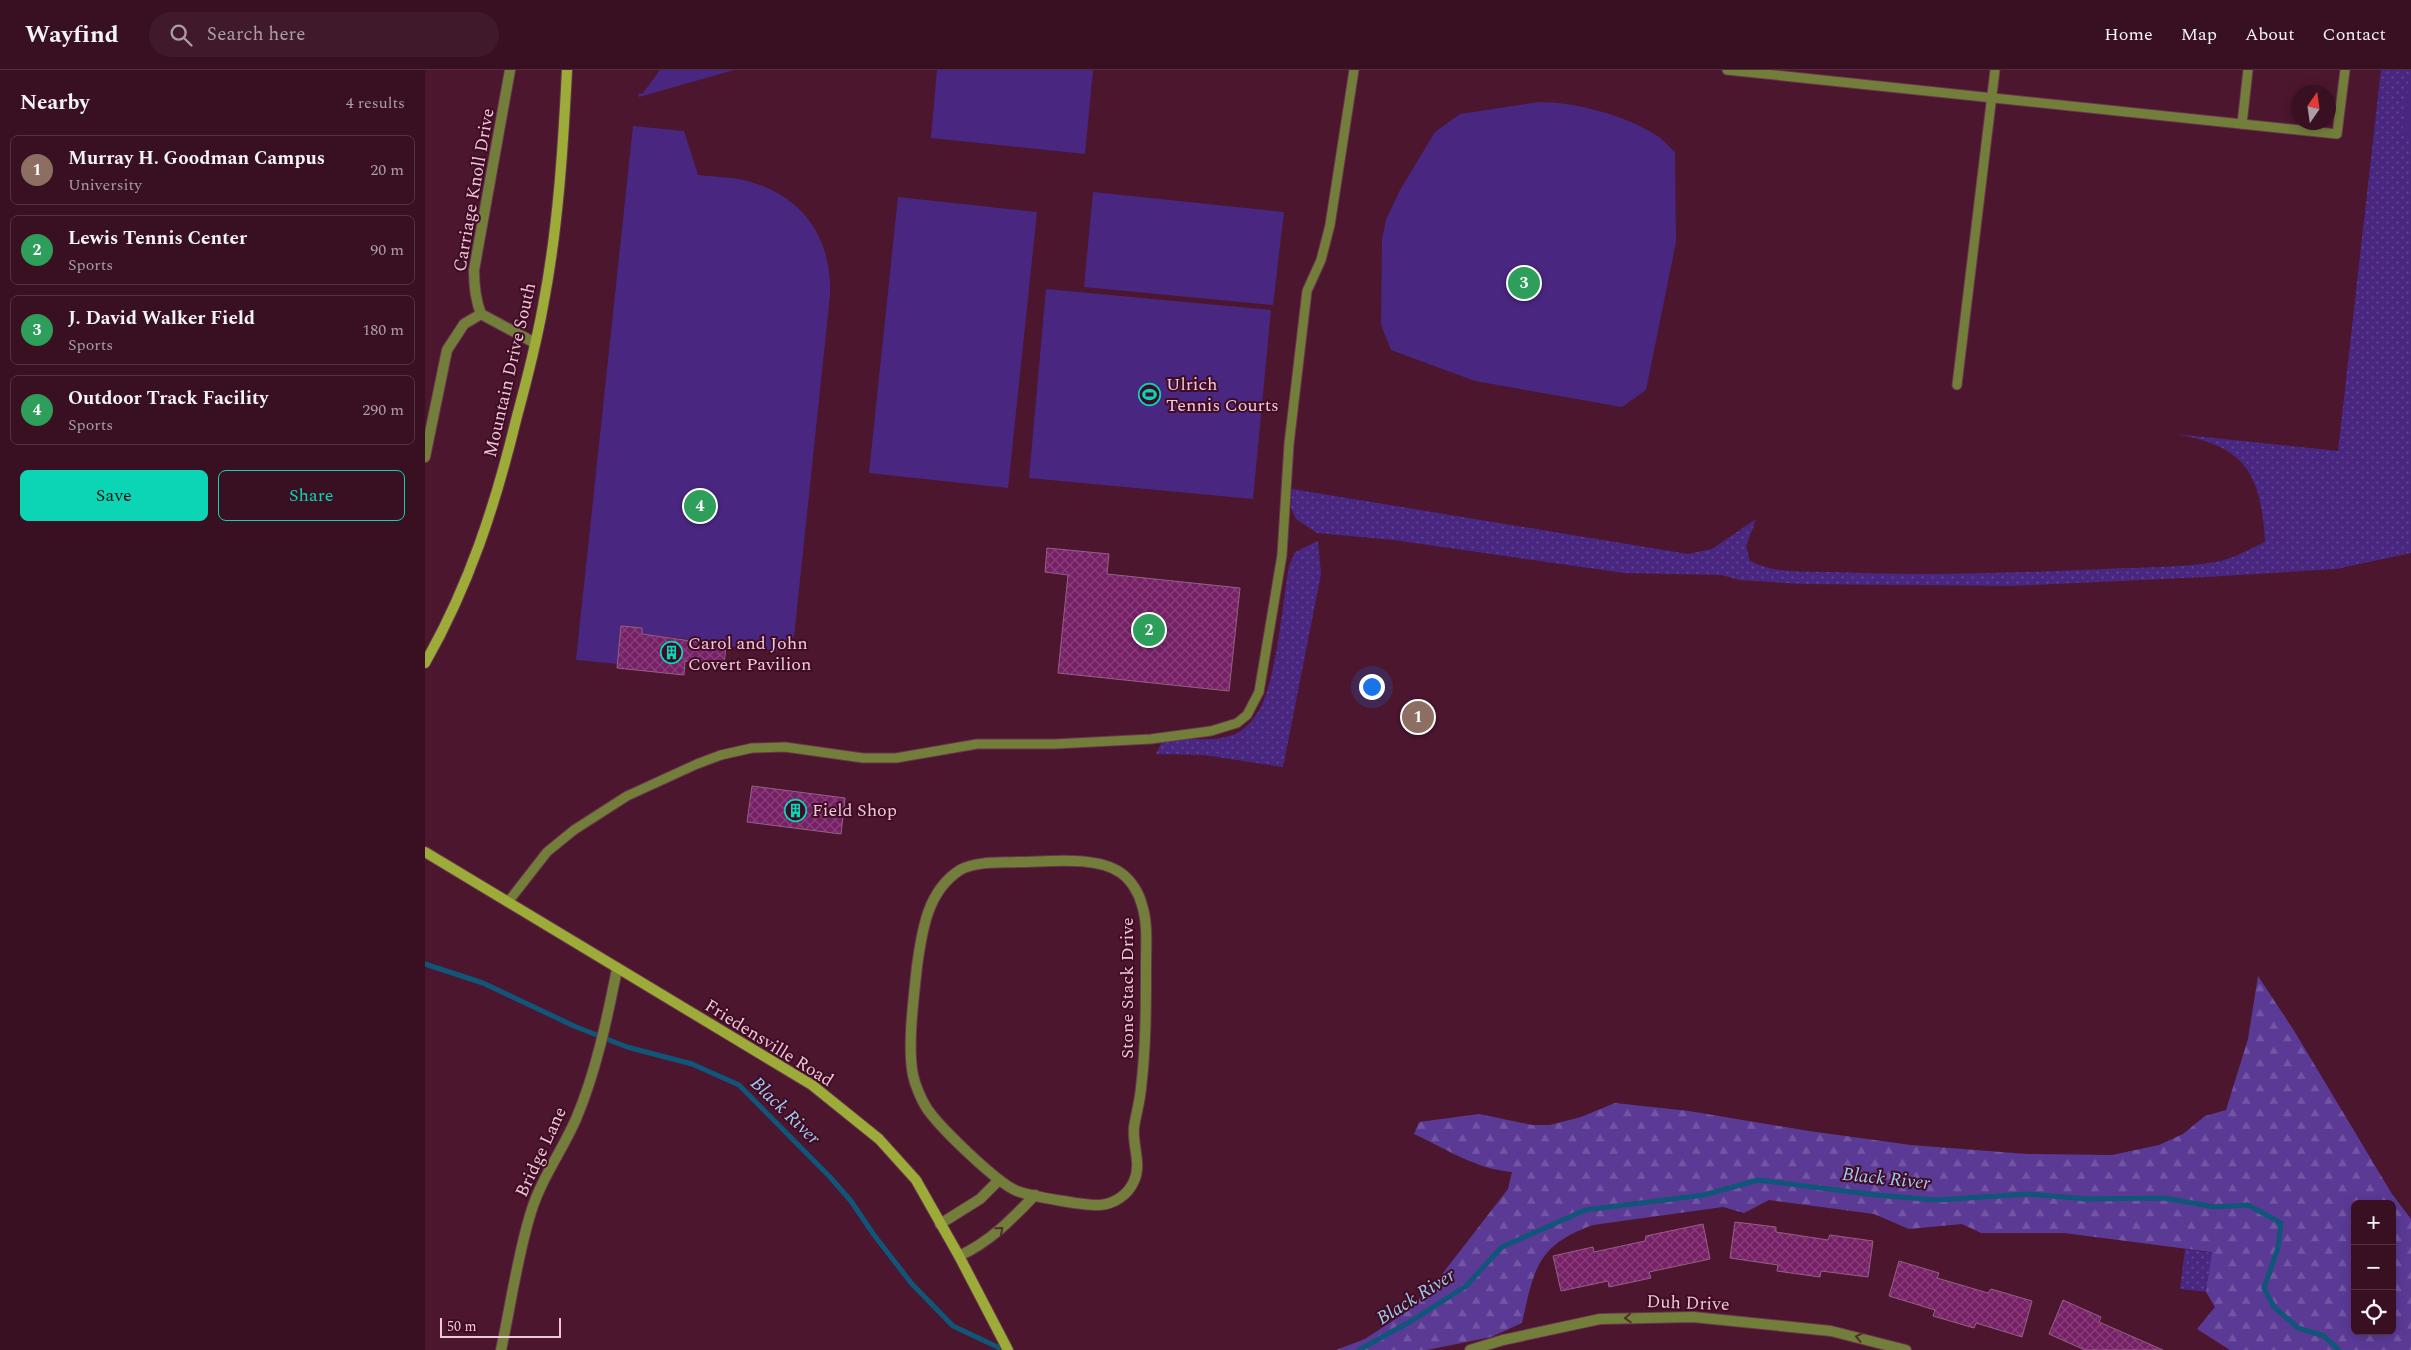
<!DOCTYPE html>
<meta charset="utf-8">
<style>
:root{--surface:#391022;--page:#40192a;--text:#f1f3f6;--muted:#ab9da5;--line:#533040;--accent:#0cd5b5}
body{margin:0;font-family:Spectral,serif;background:var(--page);color:var(--text)}
.controls{position:absolute;right:15px;bottom:15px;display:grid;overflow:hidden;border-radius:8px;box-shadow:0 2px 12px #0003}
.controls button{width:45px;height:45px;display:grid;place-items:center;padding:0;border:0;border-bottom:1px solid var(--line);background:var(--surface);color:var(--text);font:25px sans-serif}
.compass{position:absolute;left:1866px;top:15px;width:45px;height:45px;border-radius:50%;background:var(--surface);box-shadow:0 2px 12px #0003;rotate:13deg}
.scale{position:absolute;left:15px;bottom:12px;width:121px;box-sizing:border-box;padding-left:5px;border:2px solid #edc9d5;border-top:0;font-size:14px;line-height:18px;white-space:nowrap;color:#edc9d5;-webkit-text-stroke:4px #400b24;paint-order:stroke}
.you{position:absolute;left:946px;top:616px;width:18px;height:18px;margin:-12px;border:4px solid #fff;border-radius:50%;background:#1a73e8;box-shadow:0 0 0 8px #1a73e833}
.badge{display:grid;place-items:center;width:32px;height:32px;border-radius:50%;background:var(--accent);color:#fff;font-size:16px;font-weight:700}
.pin{position:absolute;translate:-50% -50%;border:2px solid #fff;box-shadow:0 1px 5px #0006}
.list{margin:0;padding:0;list-style:none}
h2{display:flex;justify-content:space-between;align-items:center;height:65px;margin:0;padding:0 20px;font-size:21px}
h2 small{font-size:16px;font-weight:400;color:var(--muted)}
.list li{display:grid;grid-template-columns:32px 1fr auto;gap:15px;align-items:center;box-sizing:border-box;height:70px;margin:0 10px 10px;padding:0 10px;border:1px solid var(--line);border-radius:8px}
.list b{display:block;font-size:19px;white-space:nowrap}
.list p{margin:0;font-size:16px;white-space:nowrap;color:var(--muted)}
.list em{font-size:16px;font-style:normal;color:var(--muted)}
.actions{display:flex;gap:10px;padding:15px 20px}
.actions a{flex:1;padding:11px 0;border:1px solid var(--accent);border-radius:8px;text-align:center;font-size:18px;color:var(--accent)}
.actions .main{background:var(--accent);color:#111}
.icon{flex:none;width:28px;height:28px;fill:none;stroke:currentColor;stroke-width:2;stroke-linecap:round;stroke-linejoin:round}
.map{position:relative;flex:none;width:1986px;height:1280px;overflow:hidden}
header{display:flex;align-items:center;gap:30px;box-sizing:border-box;height:70px;padding:0 25px;background:var(--surface);border-bottom:1px solid var(--line)}
header strong{font-size:24px}
nav{display:flex;gap:28px;margin-inline-start:auto;font-size:18px}
.search{width:350px;height:45px;background:var(--page);display:flex;align-items:center;gap:12px;box-sizing:border-box;padding:0 18px;border-radius:28px;color:var(--muted);font-size:19px}
main{display:flex}
aside{flex:1;background:var(--surface)}
.map>svg:first-child{display:block}
.forest{fill:url(#forest-firs);fill-rule:evenodd}
.park{fill:url(#park-dots)}
.garden{fill:#492781}
.lines{fill:none;stroke-linecap:round;stroke-linejoin:round}
.stream{stroke:#0f5679;stroke-width:5}
.building{fill:url(#building-cross-hatch);stroke:#946087}
.lane-casing{stroke:#69364c;stroke-width:11}
.street-casing{stroke:#69364c;stroke-width:12}
.secondary-casing{stroke:#69364c;stroke-width:12}
.lane{stroke:#747e3b;stroke-width:9}
.street{stroke:#747e3b;stroke-width:10}
.secondary{stroke:#9dac38;stroke-width:10}
.oneway{stroke:#502e2b}
.labels{text-anchor:middle;dominant-baseline:central;stroke-width:4;stroke-linejoin:round;paint-order:stroke}
.street-label{font-size:18px;fill:#edc9d5;stroke:#400b24}
.poi-label{font-size:18px;fill:#edc9d5;stroke:#400b24;text-anchor:start}
.water-label{font-size:19px;font-style:italic;fill:#9bcdee;stroke:#400b24}
</style>
<header>
<strong>Wayfind</strong>
<div class="search"><svg class="icon" aria-label="search" viewBox="0 0 24 24"><circle cx="10" cy="10" r="6"/><path d="M15 15l6 6"/></svg>Search here</div>
<nav><a>Home</a><a>Map</a><a>About</a><a>Contact</a></nav>
</header>
<main>
<aside>
<h2>Nearby<small>4 results</small></h2>
<ul class="list">
<li><span class="badge" style="background:#8d6e63">1</span><div><b>Murray H. Goodman Campus</b><p>University</p></div><em>20 m</em></li>
<li><span class="badge" style="background:#2e9e5b">2</span><div><b>Lewis Tennis Center</b><p>Sports</p></div><em>90 m</em></li>
<li><span class="badge" style="background:#2e9e5b">3</span><div><b>J. David Walker Field</b><p>Sports</p></div><em>180 m</em></li>
<li><span class="badge" style="background:#2e9e5b">4</span><div><b>Outdoor Track Facility</b><p>Sports</p></div><em>290 m</em></li>
</ul>
<div class="actions"><a class="main">Save</a><a>Share</a></div>
</aside>
<div class="map">
<svg width="1986" height="1280" viewBox="0 0 1986 1280">
<defs>
<pattern id="forest-firs" width="22" height="20" patternUnits="userSpaceOnUse" patternTransform="scale(1.25)"><rect width="22" height="20" fill="#5b3a96"/><path d="M5 1l3.5 6h-7zM16 11l3.5 6h-7z" fill="#7355a4"/></pattern>
<pattern id="park-dots" width="8" height="8" patternUnits="userSpaceOnUse" patternTransform="scale(1.25)"><rect width="8" height="8" fill="#492781"/><path d="M2 2h.1M6 6h.1" fill="none" stroke="#644592" stroke-width="1.8" stroke-linecap="round"/></pattern>
<pattern id="building-cross-hatch" width="8" height="8" patternUnits="userSpaceOnUse" patternTransform="scale(1.25)"><rect width="8" height="8" fill="#762066"/><path d="M0 0l8 8M0 8l8-8" fill="none" stroke="#8a3f7b"/></pattern>
</defs>
<rect width="100%" height="100%" fill="#4c162e"/>
<path class="forest" d="M 1833,906 L 1868,959 L 1967,1124 L 1986,1149 L 1986,1280 L 1805,1280 L 1772,1259 L 1790,1237 L 1781,1222 L 1786,1182 L 1639,1163 L 1556,1163 L 1537,1154 L 1484,1159 L 1449,1144 L 1344,1130 L 1319,1143 L 1298,1137 L 1168,1155 C 1112,1175 1109,1199 1097,1253 L 1066,1267 L 1002,1280 L 911,1280 L 940,1269 L 981,1242 L 1011,1212 L 1083,1119 L 1087,1102 C 1051,1099 1021,1079 989,1064 L 994,1052 L 1054,1044 L 1107,1055 L 1125,1055 L 1156,1047 L 1190,1033 L 1264,1041 L 1384,1061 L 1486,1075 L 1602,1084 L 1687,1085 L 1734,1075 L 1758,1064 L 1780,1046 L 1801,1040 L 1823,969 ZM 1930,1134 L 1967,1134 L 1967,1261 L 1930,1261 Z"/>
<g class="park">
<path d="M 1956,0 L 1986,0 L 1986,483 L 1911,499 L 1781,507 L 1586,516 L 1379,514 L 1314,510 L 1297,505 L 1199,503 L 969,470 L 892,463 L 871,449 L 866,438 L 867,419 L 1263,484 L 1287,479 L 1331,449 L 1321,476 L 1325,491 C 1349,504 1381,501 1407,502 C 1499,506 1590,503 1681,499 C 1717,497 1755,498 1791,492 C 1809,489 1824,479 1840,472 C 1836,403 1821,376 1750,364 L 1913,381 Z"/>
<path d="M 893,471 L 896,504 L 858,697 L 779,685 L 731,684 L 739,668 C 762,667 786,673 808,665 C 821,660 833,645 838,632 C 853,595 857,536 864,496 L 870,482 Z"/>
<polygon points="1760,1179 1787,1183 1781,1222 1755,1219"/>
</g>
<g class="garden">
<polygon points="235,0 309,0 214,27 213,24 218,23"/>
<polygon points="512,0 668,0 660,84 506,68"/>
<polygon points="1985,0 1986,0 1986,66 1977,65"/>
<path d="M 1114,32 C 1149,32 1200,45 1229,64 C 1237,68 1243,76 1250,82 L 1251,172 L 1221,320 L 1197,337 L 1050,311 L 966,280 L 956,255 L 957,169 L 961,150 L 975,120 L 1010,62 L 1035,44 Z"/>
<path d="M 208,56 L 259,61 L 273,105 C 290,107 310,107 326,112 C 380,128 407,170 405,225 L 369,567 L 351,581 L 262,572 L 262,569 L 217,564 L 217,558 L 197,556 L 193,594 L 151,590 Z"/>
<polygon points="668,122 859,142 848,235 659,217"/>
<polygon points="473,127 612,142 583,418 444,403"/>
<polygon points="621,219 846,240 828,429 604,408"/>
</g>
<g class="lines">
<g class="stream">
<polyline points="0,894 58,913 149,956 202,977 267,994 314,1015 405,1107 426,1131 449,1165 487,1214 528,1256 579,1280"/>
<polyline points="934,1280 988,1250 1041,1216 1077,1177 1160,1140 1279,1125 1333,1110 1451,1125 1511,1130 1605,1124 1662,1129 1739,1128 1790,1137 1823,1135 1856,1153 1853,1178 1839,1218 1849,1237 1873,1258 1899,1266 1914,1280"/>
</g>
</g>
<g class="building">
<polygon points="622,478 684,484 682,504 815,518 804,621 633,603 643,505 620,502"/>
<polygon points="196,556 217,558 217,564 301,576 299,595 260,591 259,605 192,598"/>
<polygon points="327,716 420,728 416,764 322,752"/>
<polygon points="1310,1152 1351,1157 1351,1162 1403,1170 1405,1165 1448,1171 1443,1207 1396,1201 1395,1207 1352,1201 1353,1195 1305,1188"/>
<polygon points="1278,1154 1285,1189 1224,1202 1226,1208 1184,1217 1183,1211 1136,1221 1128,1186 1168,1177 1169,1182 1220,1171 1221,1166"/>
<polygon points="1474,1191 1514,1203 1512,1208 1563,1223 1566,1219 1607,1231 1597,1267 1551,1253 1549,1258 1508,1246 1510,1240 1464,1226"/>
<polygon points="1638,1230 1676,1247 1674,1252 1738,1280 1660,1280 1624,1264"/>
</g>
<g class="lines">
<defs>
<g id="lane">
<polyline points="1302,0 1912,64 1920,0"/>
<polyline points="1817,54 1823,0"/>
<polyline points="1532,315 1570,0"/>
<polyline points="83,832 122,782 149,760 202,726 272,694 296,685 327,678 360,677 438,688 471,688 552,674 630,674 726,669 786,661 812,653 822,645 834,622 857,485 864,374 882,221 896,190 905,155 929,0"/>
</g>
<g id="street">
<path d="M 85,0 L 49,200 C 49,216 50,229 56,244 L 110,273"/>
<polyline points="0,387 22,280 39,254 56,244"/>
<path d="M 593,792 C 622,792 671,785 696,803 C 706,810 714,823 717,835 C 723,854 721,875 721,894 C 721,936 721,977 716,1018 C 715,1031 711,1044 709,1057 C 707,1075 717,1094 709,1111 C 703,1125 689,1134 675,1135 C 661,1136 605,1126 592,1121 C 572,1113 513,1056 501,1037 C 496,1029 490,1015 488,1005 C 482,976 489,926 492,896 C 497,861 502,821 535,800 C 551,791 576,793 593,792 Z"/>
<polyline points="515,1154 555,1129 574,1110"/>
<path d="M 534,1186 C 565,1172 587,1149 610,1125"/>
<path d="M 76,1280 C 86,1234 92,1187 106,1142 C 116,1109 137,1081 151,1049 C 171,1002 182,949 192,899"/>
<polyline points="1045,1280 1078,1270 1175,1249 1268,1247 1406,1261 1481,1280"/>
</g>
<g id="secondary">
<path d="M 0,593 C 44,516 70,436 91,350 C 101,313 111,275 118,236 C 133,159 138,79 142,0"/>
<polyline points="0,782 387,1015 454,1069 491,1110 534,1186 583,1280"/>
</g>
</defs>
<use href="#lane" class="lane-casing"/>
<use href="#street" class="street-casing"/>
<use href="#secondary" class="secondary-casing"/>
<use href="#lane" class="lane"/>
<use href="#street" class="street"/>
<use href="#secondary" class="secondary"/>
</g>
<defs><path id="oneway-chevron" d="M-2-3.5L2.5 0L-2 3.5" fill="none" stroke-width="1.6" stroke-linecap="round" stroke-linejoin="round" transform="scale(1.25)"/></defs>
<g class="oneway">
<use href="#oneway-chevron" transform="translate(575 1160) rotate(-40)"/>
<use href="#oneway-chevron" transform="translate(1203 1248) rotate(177)"/>
<use href="#oneway-chevron" transform="translate(1434 1267) rotate(-168)"/>
</g>
<defs>
<symbol id="stadium-ring" viewBox="-11 -11 22 22"><circle r="9.5" fill="#400b24" stroke="#0cd5b5" stroke-width="1.5"/><path d="M0-5a6.5 5 0 1 0 0 10a6.5 5 0 1 0 0-10ZM-3.5-1.8h7v3.6h-7Z" fill="#0cd5b5"/></symbol>
<symbol id="building-ring" viewBox="-11 -11 22 22"><circle r="9.5" fill="#400b24" stroke="#0cd5b5" stroke-width="1.5"/><path d="M-4-6H4V6H1V3H-1V6H-4ZM-2.5-4.3h1.7v1.8h-1.7ZM.8-4.3h1.7v1.8H.8ZM-2.5-1h1.7V.8h-1.7ZM.8-1h1.7V.8H.8Z" fill="#0cd5b5"/></symbol>
</defs>
<g fill-rule="evenodd">
<use href="#stadium-ring" x="712" y="312" width="25" height="25"/>
<use href="#building-ring" x="234" y="570" width="25" height="25"/>
<use href="#building-ring" x="358" y="728" width="25" height="25"/>
</g>
<g class="labels">
<g class="street-label">
<text transform="translate(49 120) rotate(-80)">Carriage Knoll Drive</text>
<text transform="translate(85 300) rotate(-77)">Mountain Drive South</text>
<text transform="translate(702 918) rotate(-90)">Stone Stack Drive</text>
<text transform="translate(344 973) rotate(32)">Friedensville Road</text>
<text transform="translate(116 1082) rotate(-65)">Bridge Lane</text>
<text transform="translate(1263 1233) rotate(2)">Duh Drive</text>
</g>
<g class="poi-label">
<text x="741" y="314">Ulrich<tspan x="741" dy="21">Tennis Courts</tspan></text>
<text x="263" y="573">Carol and John<tspan x="263" dy="21">Covert Pavilion</tspan></text>
<text x="387" y="740">Field Shop</text>
</g>
<g class="water-label">
<text transform="translate(360 1041) rotate(44)">Black River</text>
<text transform="translate(1461 1109) rotate(6)">Black River</text>
<text transform="translate(991 1227) rotate(-32)">Black River</text>
</g>
</g>
</svg>
<div class="controls">
<button>+</button>
<button>−</button>
<button><svg class="icon" aria-label="locate" viewBox="0 0 24 24"><circle cx="12" cy="12" r="6"/><path d="M12 2v4M12 18v4M2 12h4M18 12h4"/></svg></button>
</div>
<svg class="compass" viewBox="-18 -18 36 36"><path d="M0-13l5 13h-10z" fill="#e53935"/><path d="M0 13l5-13h-10z" fill="#ab9da5"/></svg>
<div class="scale">50 m</div>
<div class="you"></div>
<div class="pin badge" style="left:993px;top:647px;background:#8d6e63">1</div>
<div class="pin badge" style="left:724px;top:560px;background:#2e9e5b">2</div>
<div class="pin badge" style="left:1099px;top:213px;background:#2e9e5b">3</div>
<div class="pin badge" style="left:275px;top:436px;background:#2e9e5b">4</div>
</div>
</main>
